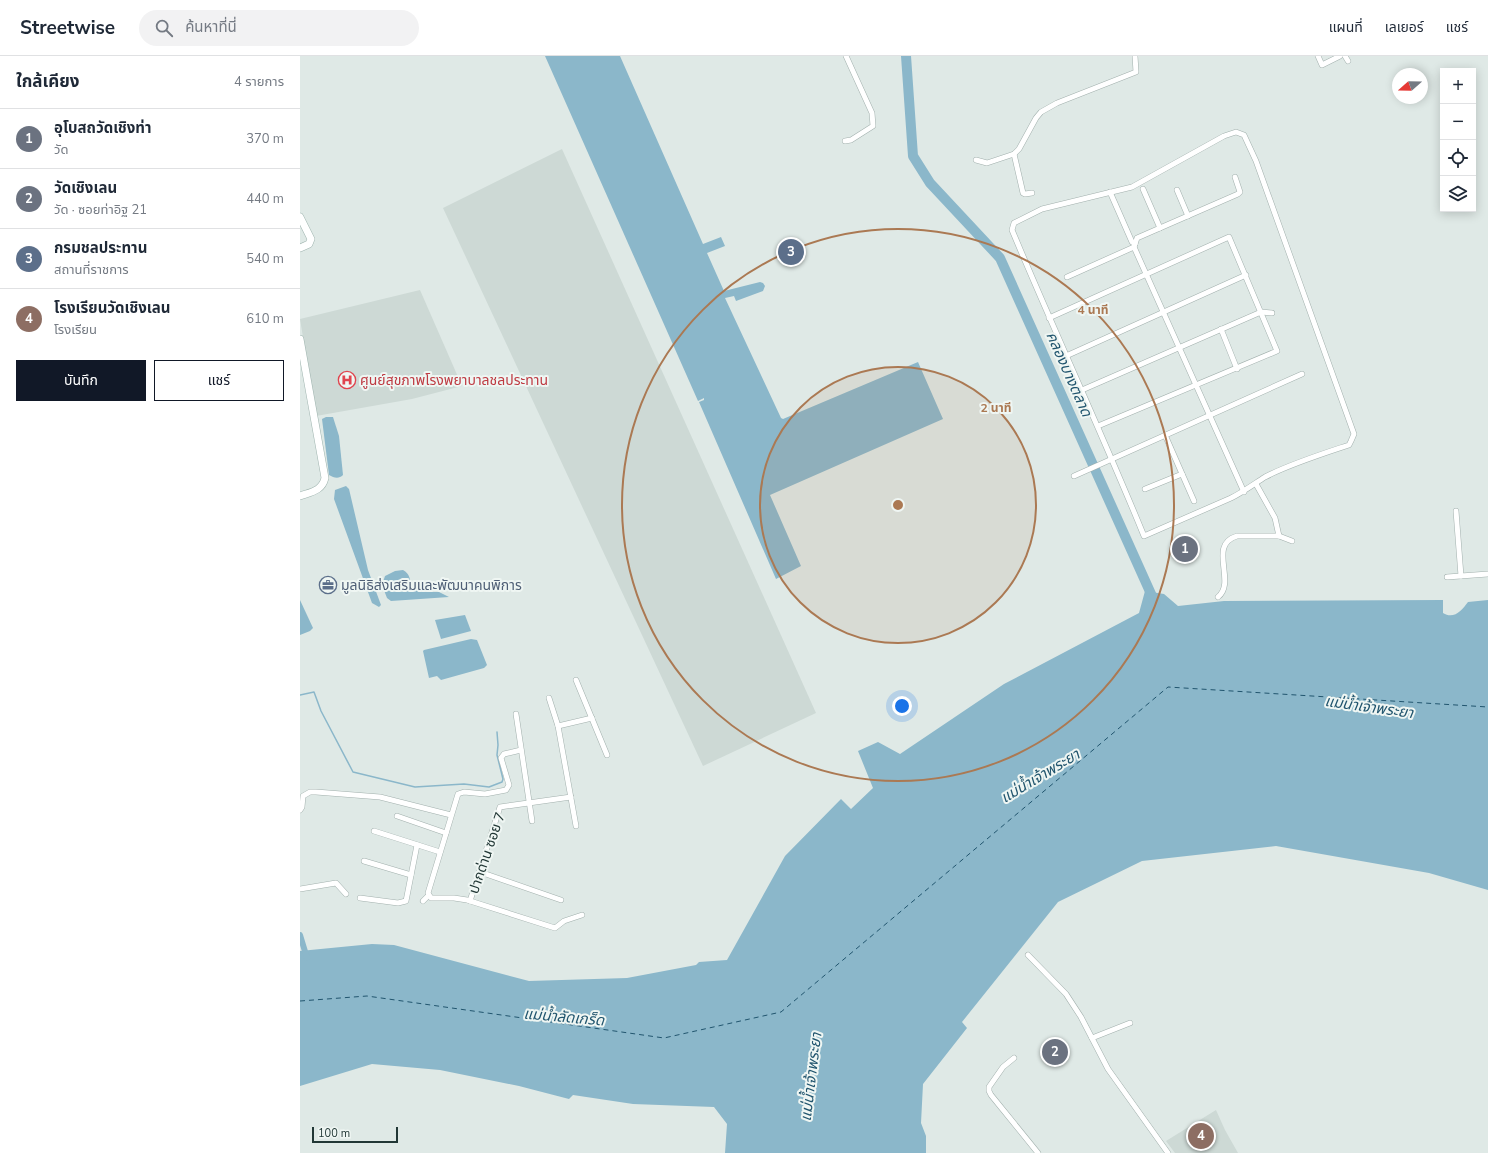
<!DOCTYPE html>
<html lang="th">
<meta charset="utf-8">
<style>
:root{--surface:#fff;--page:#f2f2f3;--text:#1f2937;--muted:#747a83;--line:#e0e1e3;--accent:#111827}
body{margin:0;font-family:"Nunito Sans","Noto Sans Thai",sans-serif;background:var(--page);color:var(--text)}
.controls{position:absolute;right:12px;top:12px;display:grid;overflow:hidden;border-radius:0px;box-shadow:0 2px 10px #0003}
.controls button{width:36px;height:36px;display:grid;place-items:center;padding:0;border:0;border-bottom:1px solid var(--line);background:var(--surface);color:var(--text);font:20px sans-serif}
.compass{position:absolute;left:1092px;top:12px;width:36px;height:36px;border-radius:50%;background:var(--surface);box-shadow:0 2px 10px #0003;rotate:250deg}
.scale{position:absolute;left:12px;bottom:10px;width:86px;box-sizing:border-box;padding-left:4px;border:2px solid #213735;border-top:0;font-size:11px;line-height:14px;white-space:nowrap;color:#213735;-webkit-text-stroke:3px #eff6f3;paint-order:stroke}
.you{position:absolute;left:602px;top:650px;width:14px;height:14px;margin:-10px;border:3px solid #fff;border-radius:50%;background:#1a73e8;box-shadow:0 0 0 6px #1a73e833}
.badge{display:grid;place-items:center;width:26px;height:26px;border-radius:50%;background:var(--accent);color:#fff;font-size:13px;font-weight:700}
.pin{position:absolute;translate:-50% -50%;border:2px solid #fff;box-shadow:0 1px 4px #0006}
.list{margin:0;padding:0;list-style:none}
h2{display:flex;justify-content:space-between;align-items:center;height:52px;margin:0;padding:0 16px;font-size:17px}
h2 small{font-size:13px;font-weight:400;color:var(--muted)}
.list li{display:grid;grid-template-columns:26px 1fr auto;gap:12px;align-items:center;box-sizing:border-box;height:60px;padding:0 16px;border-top:1px solid var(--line)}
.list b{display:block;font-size:15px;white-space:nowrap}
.list p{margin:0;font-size:13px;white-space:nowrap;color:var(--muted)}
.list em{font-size:13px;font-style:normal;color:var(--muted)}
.actions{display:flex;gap:8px;padding:12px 16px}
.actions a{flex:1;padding:9px 0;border:1px solid var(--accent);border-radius:0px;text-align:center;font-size:14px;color:var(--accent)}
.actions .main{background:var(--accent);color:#fff}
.icon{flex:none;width:22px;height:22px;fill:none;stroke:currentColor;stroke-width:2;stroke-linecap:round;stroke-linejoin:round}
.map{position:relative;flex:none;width:1188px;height:1097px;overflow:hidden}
header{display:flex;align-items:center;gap:24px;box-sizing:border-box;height:56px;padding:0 20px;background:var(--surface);border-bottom:1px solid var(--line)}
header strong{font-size:19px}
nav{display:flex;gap:22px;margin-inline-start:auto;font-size:14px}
.search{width:280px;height:36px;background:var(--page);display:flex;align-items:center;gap:10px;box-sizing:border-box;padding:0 14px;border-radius:22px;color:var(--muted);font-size:15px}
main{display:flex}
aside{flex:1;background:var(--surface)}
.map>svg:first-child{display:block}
.built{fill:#cdd9d5}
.water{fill:#8bb7ca}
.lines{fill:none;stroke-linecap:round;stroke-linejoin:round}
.stream{stroke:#8bb7ca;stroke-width:1.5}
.canal{stroke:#8bb7ca;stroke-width:6}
.river{stroke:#8bb7ca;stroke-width:10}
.ferry{stroke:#21556e;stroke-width:1;stroke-dasharray:5 4;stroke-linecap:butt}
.street-casing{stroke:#a2b0ad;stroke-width:6}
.secondary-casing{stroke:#9fb4af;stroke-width:8}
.street{stroke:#fff;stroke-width:5}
.secondary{stroke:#fff;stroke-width:7}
.ring{fill:none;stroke:#ab7953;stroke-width:2}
.labels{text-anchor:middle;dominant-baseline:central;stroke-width:4;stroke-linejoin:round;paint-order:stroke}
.health-label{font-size:14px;fill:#be3a42;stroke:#eff6f3;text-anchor:start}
.service-label{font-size:14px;fill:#4e5e75;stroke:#eff6f3;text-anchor:start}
.street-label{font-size:14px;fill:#213735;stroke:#eff6f3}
.water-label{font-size:15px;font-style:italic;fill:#21556e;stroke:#eff6f3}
.centre{fill:#ab7953;stroke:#eff6f3;stroke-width:2}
.ring-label{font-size:12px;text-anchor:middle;font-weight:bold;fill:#ab7953;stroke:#eff6f3;stroke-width:4;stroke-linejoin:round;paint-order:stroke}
</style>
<header>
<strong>Streetwise</strong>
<div class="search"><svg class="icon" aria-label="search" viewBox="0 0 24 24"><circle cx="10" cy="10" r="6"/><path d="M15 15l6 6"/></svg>ค้นหาที่นี่</div>
<nav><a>แผนที่</a><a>เลเยอร์</a><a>แชร์</a></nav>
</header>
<main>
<aside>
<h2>ใกล้เคียง<small>4 รายการ</small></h2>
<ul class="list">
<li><span class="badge" style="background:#6b7280">1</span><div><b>อุโบสถวัดเชิงท่า</b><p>วัด</p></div><em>370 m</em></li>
<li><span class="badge" style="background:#6b7280">2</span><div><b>วัดเชิงเลน</b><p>วัด · ซอยท่าอิฐ 21</p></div><em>440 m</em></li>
<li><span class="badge" style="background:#5c6f8a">3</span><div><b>กรมชลประทาน</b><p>สถานที่ราชการ</p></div><em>540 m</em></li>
<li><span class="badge" style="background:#8d6e63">4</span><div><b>โรงเรียนวัดเชิงเลน</b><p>โรงเรียน</p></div><em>610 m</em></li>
</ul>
<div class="actions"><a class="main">บันทึก</a><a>แชร์</a></div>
</aside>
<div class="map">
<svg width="1188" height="1097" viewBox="0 0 1188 1097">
<rect width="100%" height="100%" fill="#dfe9e6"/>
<g class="built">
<polygon points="262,93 516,657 403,710 143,152"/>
<polygon points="120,234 162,330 112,343 16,360 0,263"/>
<polygon points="916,1054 925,1074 938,1097 875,1097 866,1085"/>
</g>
<g class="water">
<polygon points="245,0 320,0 403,188 421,181 425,190 407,197 424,235 460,226 463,227 465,230 463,235 436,245 434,240 425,242 481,362 483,363 618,306 643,363 470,439 501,510 476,523 399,346 404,344 404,342 398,345"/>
<path d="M 26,361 L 33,361 L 39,380 L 43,419 C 39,423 34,422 29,419 L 22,363 Z"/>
<polygon points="46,430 49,433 68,514 81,549 79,551 72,547 34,443 35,434"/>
<path d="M 103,514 C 110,518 110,523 111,530 L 119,536 L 139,536 L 149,541 L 91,545 L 87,542 L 82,529 L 85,520 L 95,515 Z"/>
<path d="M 845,535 L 864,538 L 878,550 L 924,545 L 1143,544 L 1143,557 C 1154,564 1162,554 1168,546 L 1188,544 L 1188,834 L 1129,817 L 976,790 L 842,805 L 758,846 L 662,966 L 667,972 L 623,1028 L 621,1067 L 626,1080 L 626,1097 L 425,1097 L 427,1068 L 414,1051 L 333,1048 L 273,1039 L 269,1043 L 219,1030 L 140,1014 L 72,1008 L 0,1030 L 0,895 L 72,888 L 94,889 L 229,925 L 327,922 L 396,909 L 399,906 L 427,904 L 485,800 L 541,743 L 551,753 L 573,732 L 558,695 L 578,686 L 600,698 L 704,628 L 839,557 Z"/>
<polygon points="0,544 13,572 10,575 0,579"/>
<polygon points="165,559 171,575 141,583 135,564"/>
<polygon points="171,583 177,584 187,609 184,612 141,624 137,620 129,622 123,595 124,594"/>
</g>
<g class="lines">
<polyline class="stream" points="0,639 14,636 21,655 53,716 115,731 164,728 189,731 202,726 203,723 197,699 198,689 197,676"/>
<polyline class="canal" points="0,879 7,902"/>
<polyline class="river" points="606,0 613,100 630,127 700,202 856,549"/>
<polyline class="ferry" points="0,945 67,940 364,982 481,956 868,631 1188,651"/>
<defs>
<g id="street">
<polyline points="1018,0 1022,9 1040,0"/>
<polyline points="1045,0 1048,5"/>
<path d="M 936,76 L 944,79 L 956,105 L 1054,378 L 1051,385 L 1049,389 C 1022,398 990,408 965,421 C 954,428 943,436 931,442 L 844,480 C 802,377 755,277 712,174 L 714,167 L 742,153 L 832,131 L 924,80 Z"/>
<polyline points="545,85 551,84 573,70 572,57 546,0"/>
<polyline points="714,98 723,137 725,138 732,137"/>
<polyline points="676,104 687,107 714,98 719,93 736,62 741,56 757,47 836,16 835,0"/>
<polyline points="843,133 860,172"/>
<polyline points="877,134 888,160"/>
<polyline points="810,136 832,186 835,188"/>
<polyline points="834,191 944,436"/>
<polyline points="767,221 834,191 837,182 938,138 940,136 935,121"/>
<polyline points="749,262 929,181 977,295 798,370"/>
<polyline points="921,273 937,313"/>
<polyline points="766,300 946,219"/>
<polyline points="782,334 961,256 972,257"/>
<polyline points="865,379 894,445"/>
<polyline points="774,420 1002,318"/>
<polyline points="956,428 975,462 979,480"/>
<polyline points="845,433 882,418"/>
<polyline points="1156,455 1161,520"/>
<polyline points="1147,521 1188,518"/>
<path d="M 918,541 C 937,526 907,489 937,480 L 979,480 L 992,485"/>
<polyline points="276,624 307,699"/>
<polyline points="249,642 258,670 276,770"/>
<polyline points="216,658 232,765"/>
<polyline points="258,670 292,662"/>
<polyline points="221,694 204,698 201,702 209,729 206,734 185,738 164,736 158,738 128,837 131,842 154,842 167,844 255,872 264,865 282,859"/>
<polyline points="0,754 2,751 3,740 10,736 16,736 80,741 151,759"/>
<polyline points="97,760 146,777"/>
<polyline points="74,775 140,796"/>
<polyline points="64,805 111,819"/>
<polyline points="180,816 261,844"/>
<polyline points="0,833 36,827 46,838"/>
<polyline points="60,842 98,847 106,845 117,789"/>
<polyline points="123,845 128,840"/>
<polyline points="170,845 200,751 271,741"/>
<polyline points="728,899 766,938 781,961 808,1013 868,1097"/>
<polyline points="792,982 830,967"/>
<polyline points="714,1002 703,1011 689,1031 689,1035 691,1039 738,1097"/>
</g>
<g id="secondary">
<polyline points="0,161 11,183 9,188 0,192"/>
<path d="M 0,283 L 25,422 C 22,435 11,436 0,440"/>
</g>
</defs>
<use href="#street" class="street-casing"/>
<use href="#secondary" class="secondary-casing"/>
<use href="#street" class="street"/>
<use href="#secondary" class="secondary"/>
</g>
<circle cx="598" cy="449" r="138" fill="#ab7953" fill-opacity=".12"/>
<g class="ring">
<circle cx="598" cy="449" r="138"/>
<circle cx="598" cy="449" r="276"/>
</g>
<defs>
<symbol id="hospital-ring" viewBox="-11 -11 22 22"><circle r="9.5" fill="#eff6f3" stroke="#e0444e" stroke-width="1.5"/><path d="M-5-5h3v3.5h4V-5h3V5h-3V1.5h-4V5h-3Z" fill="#e0444e"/></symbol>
<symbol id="office-ring" viewBox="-11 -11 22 22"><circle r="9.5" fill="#eff6f3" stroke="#5c6f8a" stroke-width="1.5"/><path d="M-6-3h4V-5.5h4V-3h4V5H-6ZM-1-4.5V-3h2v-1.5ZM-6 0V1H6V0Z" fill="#5c6f8a"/></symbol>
</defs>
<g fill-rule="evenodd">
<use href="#hospital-ring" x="37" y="314" width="20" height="20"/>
<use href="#office-ring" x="18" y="519" width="20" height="20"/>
</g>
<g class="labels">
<g class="health-label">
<text x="60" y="324">ศูนย์สุขภาพโรงพยาบาลชลประทาน</text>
</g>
<g class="service-label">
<text x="41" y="529">มูลนิธิส่งเสริมและพัฒนาคนพิการ</text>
</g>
<g class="street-label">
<text transform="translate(187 797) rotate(-71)">ปากด่าน ซอย 7</text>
</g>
<g class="water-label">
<text transform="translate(769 318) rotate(66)">คลองบางตลาด</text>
<text transform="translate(1069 651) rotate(8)">แม่น้ำเจ้าพระยา</text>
<text transform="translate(740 720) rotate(-31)">แม่น้ำเจ้าพระยา</text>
<text transform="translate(264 961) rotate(5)">แม่น้ำลัดเกร็ด</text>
<text transform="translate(511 1021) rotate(-83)">แม่น้ำเจ้าพระยา</text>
</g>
</g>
<circle cx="598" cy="449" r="6" class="centre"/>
<g class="ring-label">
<text x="793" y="258">4 นาที</text>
<text x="696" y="356">2 นาที</text>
</g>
</svg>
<div class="controls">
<button>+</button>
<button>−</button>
<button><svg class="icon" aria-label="locate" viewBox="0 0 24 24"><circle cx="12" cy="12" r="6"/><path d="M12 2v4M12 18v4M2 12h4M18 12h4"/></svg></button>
<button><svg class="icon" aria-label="layers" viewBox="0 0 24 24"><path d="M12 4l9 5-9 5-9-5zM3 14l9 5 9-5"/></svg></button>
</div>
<svg class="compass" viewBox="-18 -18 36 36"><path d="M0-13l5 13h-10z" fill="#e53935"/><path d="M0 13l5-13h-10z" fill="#747a83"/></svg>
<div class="scale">100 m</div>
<div class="you"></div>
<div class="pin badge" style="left:885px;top:493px;background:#6b7280">1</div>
<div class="pin badge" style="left:755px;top:996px;background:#6b7280">2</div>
<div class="pin badge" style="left:491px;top:196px;background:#5c6f8a">3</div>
<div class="pin badge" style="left:901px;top:1080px;background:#8d6e63">4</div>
</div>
</main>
